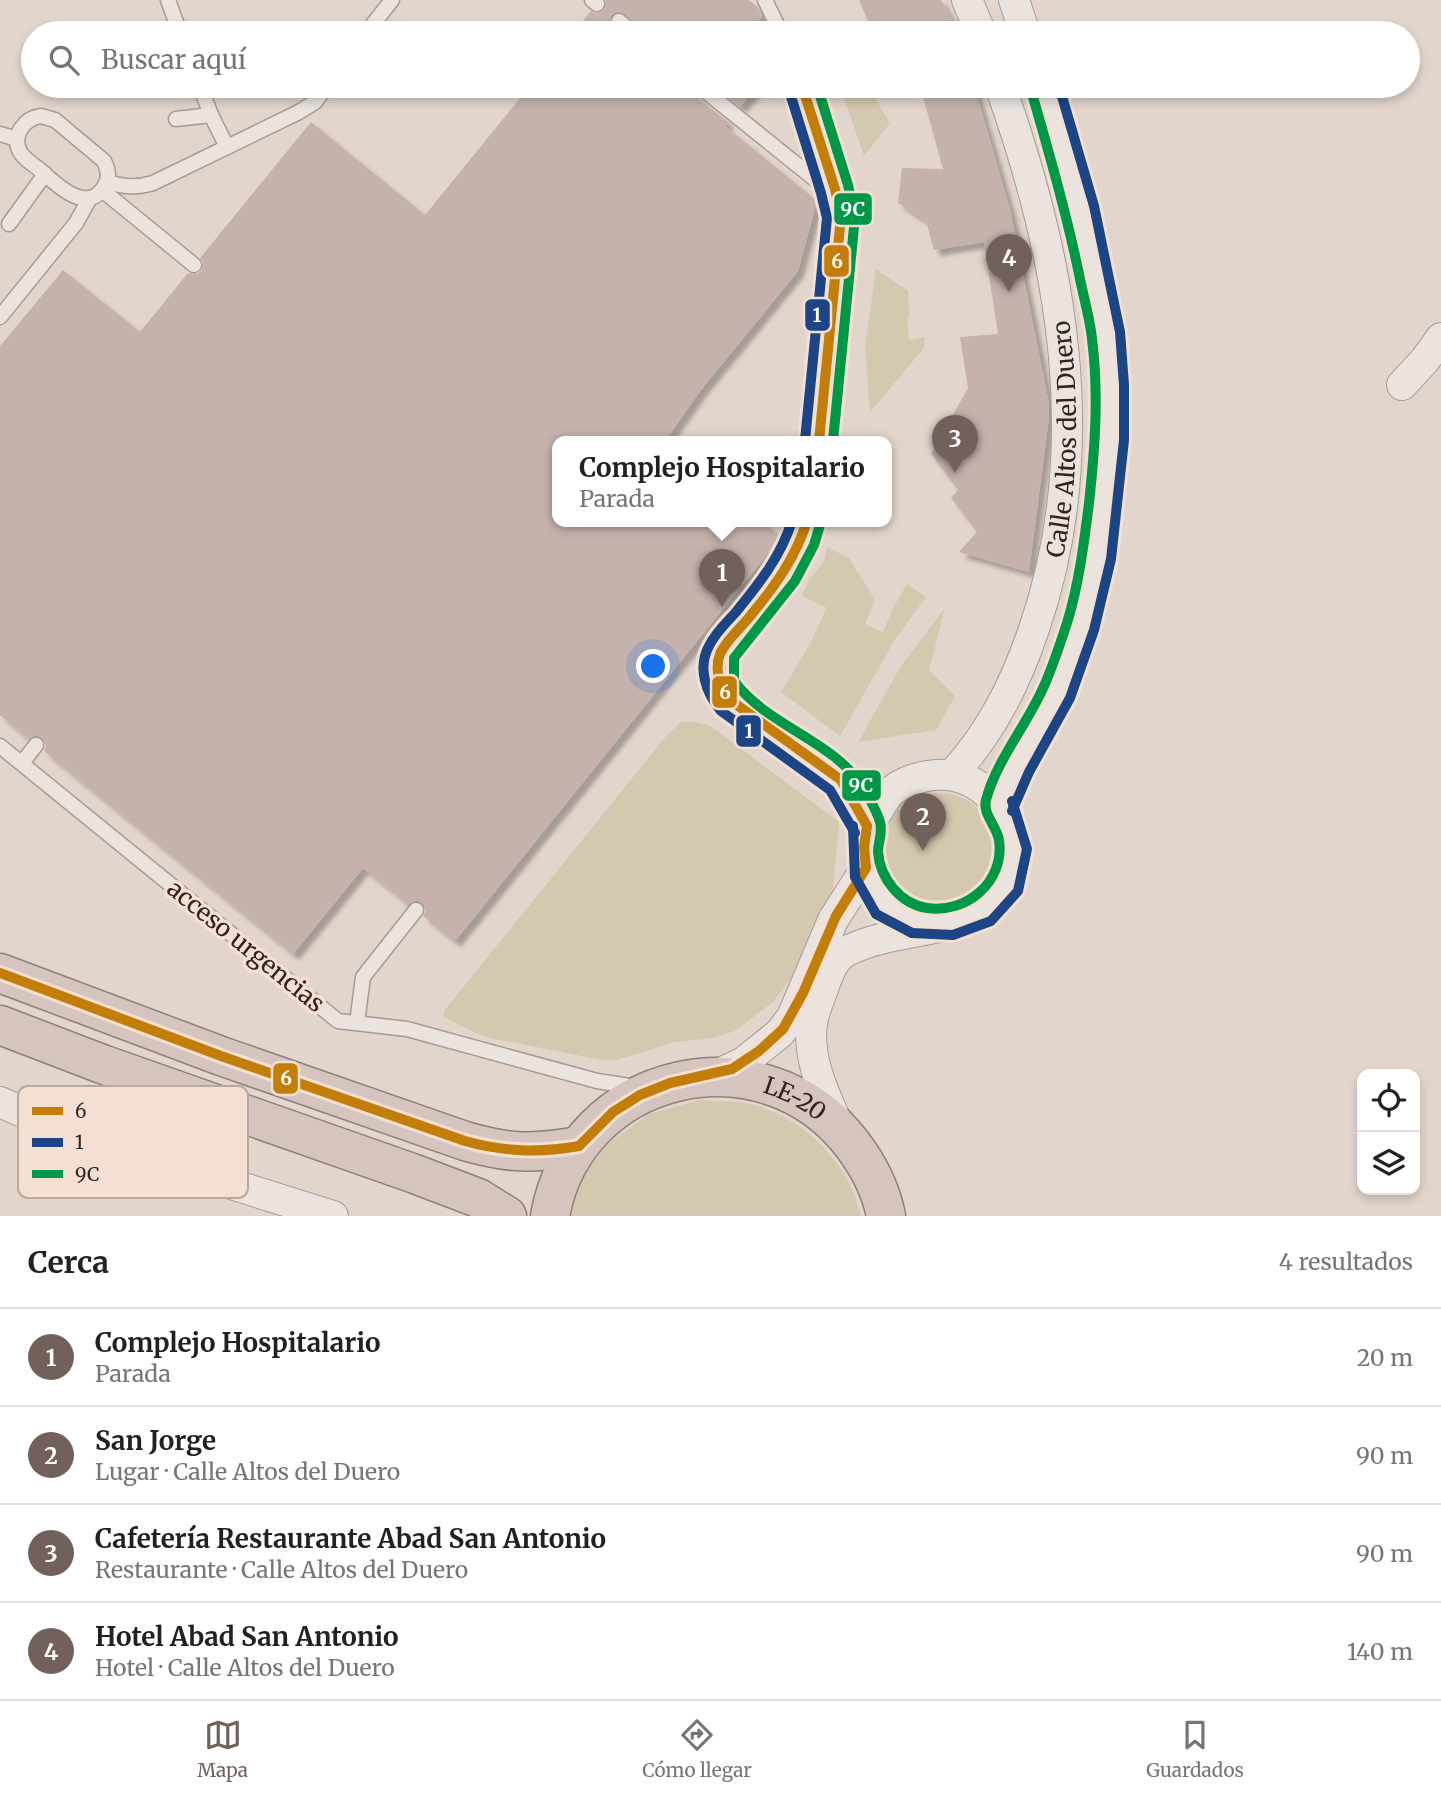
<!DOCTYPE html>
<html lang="es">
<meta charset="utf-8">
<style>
:root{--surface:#fff;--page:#f6f6f6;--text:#202124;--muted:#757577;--line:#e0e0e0;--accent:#72615b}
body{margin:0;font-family:Merriweather,serif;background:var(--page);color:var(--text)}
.controls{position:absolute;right:21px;bottom:21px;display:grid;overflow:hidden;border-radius:14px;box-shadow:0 4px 10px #0003}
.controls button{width:63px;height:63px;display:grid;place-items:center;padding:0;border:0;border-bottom:2px solid var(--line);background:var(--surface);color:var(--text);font:35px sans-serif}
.you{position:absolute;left:654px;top:667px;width:24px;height:24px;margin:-18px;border:5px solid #fff;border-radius:50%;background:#1a73e8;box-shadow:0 0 0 10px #1a73e833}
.badge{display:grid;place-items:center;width:46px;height:46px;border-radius:50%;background:var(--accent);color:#fff;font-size:23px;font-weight:700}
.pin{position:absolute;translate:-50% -58px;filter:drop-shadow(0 2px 4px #0008)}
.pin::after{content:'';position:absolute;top:37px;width:24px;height:21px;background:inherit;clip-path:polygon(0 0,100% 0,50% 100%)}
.popup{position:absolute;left:552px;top:436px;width:340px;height:91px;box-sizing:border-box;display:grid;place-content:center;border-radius:14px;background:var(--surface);filter:drop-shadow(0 2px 5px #0005);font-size:23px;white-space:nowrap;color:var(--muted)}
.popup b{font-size:26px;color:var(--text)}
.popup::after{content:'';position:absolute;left:50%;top:100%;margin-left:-14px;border:14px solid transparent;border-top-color:var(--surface)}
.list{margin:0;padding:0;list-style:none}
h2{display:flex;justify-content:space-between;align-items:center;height:91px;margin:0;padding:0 28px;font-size:30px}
h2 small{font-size:23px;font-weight:400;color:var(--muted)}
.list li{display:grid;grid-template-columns:46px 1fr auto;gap:21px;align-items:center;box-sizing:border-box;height:98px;padding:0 28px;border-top:2px solid var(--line)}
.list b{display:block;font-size:26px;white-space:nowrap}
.list p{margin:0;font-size:23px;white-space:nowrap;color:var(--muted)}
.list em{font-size:23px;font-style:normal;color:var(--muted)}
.icon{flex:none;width:38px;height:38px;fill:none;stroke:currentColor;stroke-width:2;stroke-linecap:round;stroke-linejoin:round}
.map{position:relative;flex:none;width:1441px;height:1216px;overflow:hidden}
.search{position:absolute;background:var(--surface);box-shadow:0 4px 10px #0003;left:21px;right:21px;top:21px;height:77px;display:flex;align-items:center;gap:18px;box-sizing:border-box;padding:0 24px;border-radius:38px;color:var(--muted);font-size:26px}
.sheet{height:483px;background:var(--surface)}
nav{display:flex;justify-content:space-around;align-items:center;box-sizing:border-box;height:98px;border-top:2px solid var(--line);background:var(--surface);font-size:19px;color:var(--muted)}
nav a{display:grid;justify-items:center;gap:4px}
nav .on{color:var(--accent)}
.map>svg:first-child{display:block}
.green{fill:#d4c9af}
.building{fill:#c5b2ad;filter:url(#shadow)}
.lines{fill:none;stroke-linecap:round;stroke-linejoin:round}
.lane-casing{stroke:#a79b96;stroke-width:17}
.street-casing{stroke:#a79b96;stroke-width:32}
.highway-casing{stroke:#8d817c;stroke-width:41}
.lane{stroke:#eae3de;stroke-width:14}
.street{stroke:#eae3de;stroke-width:30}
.highway{stroke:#d5c5be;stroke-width:38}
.bus-1-casing{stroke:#f3e0d3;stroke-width:16}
.bus-2-casing{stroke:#f3e0d3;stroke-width:16}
.bus-3-casing{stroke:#f3e0d3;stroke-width:16}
.bus-1{stroke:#c27e09;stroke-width:10}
.bus-2{stroke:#1c4586;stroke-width:10}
.bus-3{stroke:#009846;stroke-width:10}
.labels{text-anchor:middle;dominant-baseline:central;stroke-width:7;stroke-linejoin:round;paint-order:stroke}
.street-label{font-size:24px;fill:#35221e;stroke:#f3e0d3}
.key{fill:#f3e0d3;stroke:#baa79d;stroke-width:2}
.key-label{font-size:19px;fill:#35221e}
.line-badge{stroke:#f3e0d3;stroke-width:2.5}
.badge-label{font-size:19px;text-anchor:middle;font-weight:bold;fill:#fff}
</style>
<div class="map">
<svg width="1441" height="1216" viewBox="0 0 1441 1216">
<defs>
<filter id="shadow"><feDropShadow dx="6" dy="6" stdDeviation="2" flood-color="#0004"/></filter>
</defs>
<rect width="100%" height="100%" fill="#e2d5cc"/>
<g class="green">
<polygon points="840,86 875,86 877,102 890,123 864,156"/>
<polygon points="876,269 908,291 910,315 907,317 909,340 925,337 924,348 870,412 865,347"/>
<polygon points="827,547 849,558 875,600 865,624 883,632 893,608 907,584 926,597 894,641 840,736 781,692 811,642 827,608 802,596 810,579 824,561"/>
<polygon points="945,608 929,670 955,696 936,730 858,742 901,666"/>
<polygon points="681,722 694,722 709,725 839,822 833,891 815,923 791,978 773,1002 735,1031 712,1038 675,1042 617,1060 602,1060 490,1038 478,1034 444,1017 444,1011 667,735"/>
<circle cx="939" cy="850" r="57"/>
<path d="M 700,1100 C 717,1102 738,1100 754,1105 C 806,1120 849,1163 861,1216 L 568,1216 L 575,1188 L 606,1145 L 649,1114 Z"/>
</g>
<g class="building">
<polygon points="606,0 749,0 758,8 762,16 748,33 642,33 640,26 625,14 616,12 611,15 610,24 619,33 573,33 591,11 596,14 604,10"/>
<polygon points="859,0 941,0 958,33 873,33"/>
<polygon points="530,86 690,86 693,94 728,122 725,126 817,201 798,271 700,391 665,441 557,441 557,521 761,521 781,537 455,941 423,916 426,911 422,903 417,900 408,904 363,868 293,954 44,751 46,746 42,738 37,735 29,739 0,715 0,346 63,270 140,332 188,273 197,274 202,270 203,262 200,258 311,122 425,215"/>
<polygon points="714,86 758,86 740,107"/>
<polygon points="920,86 974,86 1010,210 1049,404 1049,416 1029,572 959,552 977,532 951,498 958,490 931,454 968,388 960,337 998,334 984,242 934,250 926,221 898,203 902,168 943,169"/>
</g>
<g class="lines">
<defs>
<g id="lane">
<polyline points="168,0 180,33"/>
<polyline points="592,0 597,4"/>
<polyline points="765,0 781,33"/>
<polyline points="619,21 633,33"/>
<polyline points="366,33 392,0"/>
<polyline points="200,86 211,115 227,147"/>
<polyline points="699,86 837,197"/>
<polyline points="802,86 835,189 841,217 819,441"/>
<path d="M 41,116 L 55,120 L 104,161 C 108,169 110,179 104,187 C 86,215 56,184 40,170 C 34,165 24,159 20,152 C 11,135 25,118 41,116 Z"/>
<polyline points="176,119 211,115"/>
<polyline points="0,134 17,139"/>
<path d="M 107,182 C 124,187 136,188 153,183 L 299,112 L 315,102 L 327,86"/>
<polyline points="102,190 194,265"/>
<polyline points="9,224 45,174"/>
<polyline points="0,317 76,223 90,198"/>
<path d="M 807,521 C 796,570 752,612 721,652 L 717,665 L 718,677 L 722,690 L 730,700 L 841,780 L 893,790"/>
<polyline points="0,746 338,1021 407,1029 597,1081 636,1087"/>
<polyline points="22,763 36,745"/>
<polyline points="841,780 867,826"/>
<polyline points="357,1023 363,977 416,910"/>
</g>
<g id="street">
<polyline points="967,0 981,33"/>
<polyline points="1014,0 1025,33"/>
<polyline points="1402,385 1425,360 1441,338"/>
<path id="s1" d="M 952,775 C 991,732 1015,685 1034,629 C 1096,449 1063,261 1000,86"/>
<polyline points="999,805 1016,766 1057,692 1081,625 1097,557 1110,438 1110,386 1106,335 1080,209 1044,86"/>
<polyline points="714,1076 744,1062 780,1033 792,1017 833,920 866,868"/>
<polyline points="0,1102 75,1135 333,1216"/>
<path d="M 838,1125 C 824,1094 805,1054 813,1018 C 816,1006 821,995 825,983 C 830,970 835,956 849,950 C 887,932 930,933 967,919 C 1048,887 1012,761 927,776 C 916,778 903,782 893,790 C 885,797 878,811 872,820 C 849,852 875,903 908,917 C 921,923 935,923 950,924"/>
</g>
<g id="highway">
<path d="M 0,973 L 221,1056 L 465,1141 C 509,1154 534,1154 579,1146"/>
<polyline points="0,1025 102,1064 415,1174 478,1198 507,1216"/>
<path id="s2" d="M 550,1216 C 576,1070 763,1028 852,1144 C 868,1165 881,1190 886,1216"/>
</g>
</defs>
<use href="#lane" class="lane-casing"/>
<use href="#street" class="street-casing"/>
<use href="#highway" class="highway-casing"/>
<use href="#lane" class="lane"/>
<use href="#street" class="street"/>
<use href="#highway" class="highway"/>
<defs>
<g id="bus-1">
<polyline points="802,86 835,189 841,217 819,441"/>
<path d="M 807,521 C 796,557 775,586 751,615 C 742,627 726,640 720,654 C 714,670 720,687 730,700 L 841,780 L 867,826"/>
<path d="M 0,973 L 221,1056 L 465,1141 C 504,1152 539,1153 579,1146"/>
<polyline points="579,1146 613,1112 640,1095 670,1083 732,1069 759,1051 783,1029 803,993 836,916 866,868 864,847 867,826"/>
</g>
<g id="bus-2">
<polyline points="789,90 821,193 827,218 805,440"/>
<path d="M 792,521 C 781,556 759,584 736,612 C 727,622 715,633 709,646 C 697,668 706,693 721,711 L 830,790 L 855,833"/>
<polyline points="1012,811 1029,772 1070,698 1094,630 1111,559 1124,440 1124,385 1120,332 1094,206 1059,86"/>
<polyline points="853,826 855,877 876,914 912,933 953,935 991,921 1018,891 1027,849 1012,801"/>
</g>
<g id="bus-3">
<polyline points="817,86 848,185 855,217 833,441"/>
<path d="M 820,525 L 814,545 L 795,581 L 734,658 L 734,681 C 768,727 834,740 864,789 C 870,800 877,811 880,822 C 883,833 878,842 878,852 C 880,878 900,904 927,908 C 966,914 1005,882 999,840 C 997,827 982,813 986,800 C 997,759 1027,725 1044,686 C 1053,666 1060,644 1067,623 C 1079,584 1084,543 1089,503 C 1095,448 1099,394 1092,339 C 1090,319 1084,299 1080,279 C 1067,215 1049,153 1031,90"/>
</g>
</defs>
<use href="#bus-1" class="bus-1-casing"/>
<use href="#bus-2" class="bus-2-casing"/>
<use href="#bus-3" class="bus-3-casing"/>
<use href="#bus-1" class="bus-1"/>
<use href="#bus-2" class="bus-2"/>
<use href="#bus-3" class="bus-3"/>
</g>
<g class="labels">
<g class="street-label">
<text stroke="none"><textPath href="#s1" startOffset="362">Calle Altos del Duero</textPath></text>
<text transform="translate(246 946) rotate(39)">acceso urgencias</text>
<text stroke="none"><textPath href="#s2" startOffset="318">LE-20</textPath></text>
</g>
</g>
<rect x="18" y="1086" width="230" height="112" rx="10" class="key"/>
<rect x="32" y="1107" width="31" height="8" fill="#c27e09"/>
<rect x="32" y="1138" width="31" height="9" fill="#1c4586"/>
<rect x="32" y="1170" width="31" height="8" fill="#009846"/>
<g class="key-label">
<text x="75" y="1118">6</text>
<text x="75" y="1149">1</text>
<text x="75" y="1181">9C</text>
</g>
<g class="line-badge">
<rect x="833" y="192" width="40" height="34" rx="7" fill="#009846"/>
<rect x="823" y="244" width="27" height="34" rx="7" fill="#c27e09"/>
<rect x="804" y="298" width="27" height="34" rx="7" fill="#1c4586"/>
<rect x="711" y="675" width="27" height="34" rx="7" fill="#c27e09"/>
<rect x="735" y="714" width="27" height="34" rx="7" fill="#1c4586"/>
<rect x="841" y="769" width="41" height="33" rx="7" fill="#009846"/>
<rect x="272" y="1062" width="27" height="33" rx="7" fill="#c27e09"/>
</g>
<g class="badge-label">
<text x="853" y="216">9C</text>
<text x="837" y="268">6</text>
<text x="817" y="322">1</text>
<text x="725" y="699">6</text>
<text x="749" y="738">1</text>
<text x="861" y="792">9C</text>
<text x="286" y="1085">6</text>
</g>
</svg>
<div class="controls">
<button><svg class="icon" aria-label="locate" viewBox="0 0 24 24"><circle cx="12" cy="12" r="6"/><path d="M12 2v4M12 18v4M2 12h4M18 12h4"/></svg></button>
<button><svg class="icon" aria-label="layers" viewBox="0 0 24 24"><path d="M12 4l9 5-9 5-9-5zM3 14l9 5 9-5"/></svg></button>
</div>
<div class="you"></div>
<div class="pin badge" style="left:722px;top:607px">1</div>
<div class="popup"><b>Complejo Hospitalario</b>Parada</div>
<div class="pin badge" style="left:923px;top:851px">2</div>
<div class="pin badge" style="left:955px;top:473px">3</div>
<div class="pin badge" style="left:1009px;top:292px">4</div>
<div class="search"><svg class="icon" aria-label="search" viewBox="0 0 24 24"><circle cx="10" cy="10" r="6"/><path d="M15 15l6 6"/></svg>Buscar aquí</div>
</div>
<section class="sheet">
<h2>Cerca<small>4 resultados</small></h2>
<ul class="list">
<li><span class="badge">1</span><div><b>Complejo Hospitalario</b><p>Parada</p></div><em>20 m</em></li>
<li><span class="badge">2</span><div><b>San Jorge</b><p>Lugar · Calle Altos del Duero</p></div><em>90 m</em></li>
<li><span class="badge">3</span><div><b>Cafetería Restaurante Abad San Antonio</b><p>Restaurante · Calle Altos del Duero</p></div><em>90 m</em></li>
<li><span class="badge">4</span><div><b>Hotel Abad San Antonio</b><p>Hotel · Calle Altos del Duero</p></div><em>140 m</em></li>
</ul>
</section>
<nav>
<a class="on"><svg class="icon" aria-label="map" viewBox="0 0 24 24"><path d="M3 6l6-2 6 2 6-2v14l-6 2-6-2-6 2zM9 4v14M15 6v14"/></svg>Mapa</a>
<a><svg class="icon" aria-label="directions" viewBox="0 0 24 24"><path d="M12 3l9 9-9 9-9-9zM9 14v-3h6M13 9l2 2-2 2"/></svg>Cómo llegar</a>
<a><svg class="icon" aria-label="saved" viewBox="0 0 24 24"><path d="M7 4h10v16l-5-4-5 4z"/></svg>Guardados</a>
</nav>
